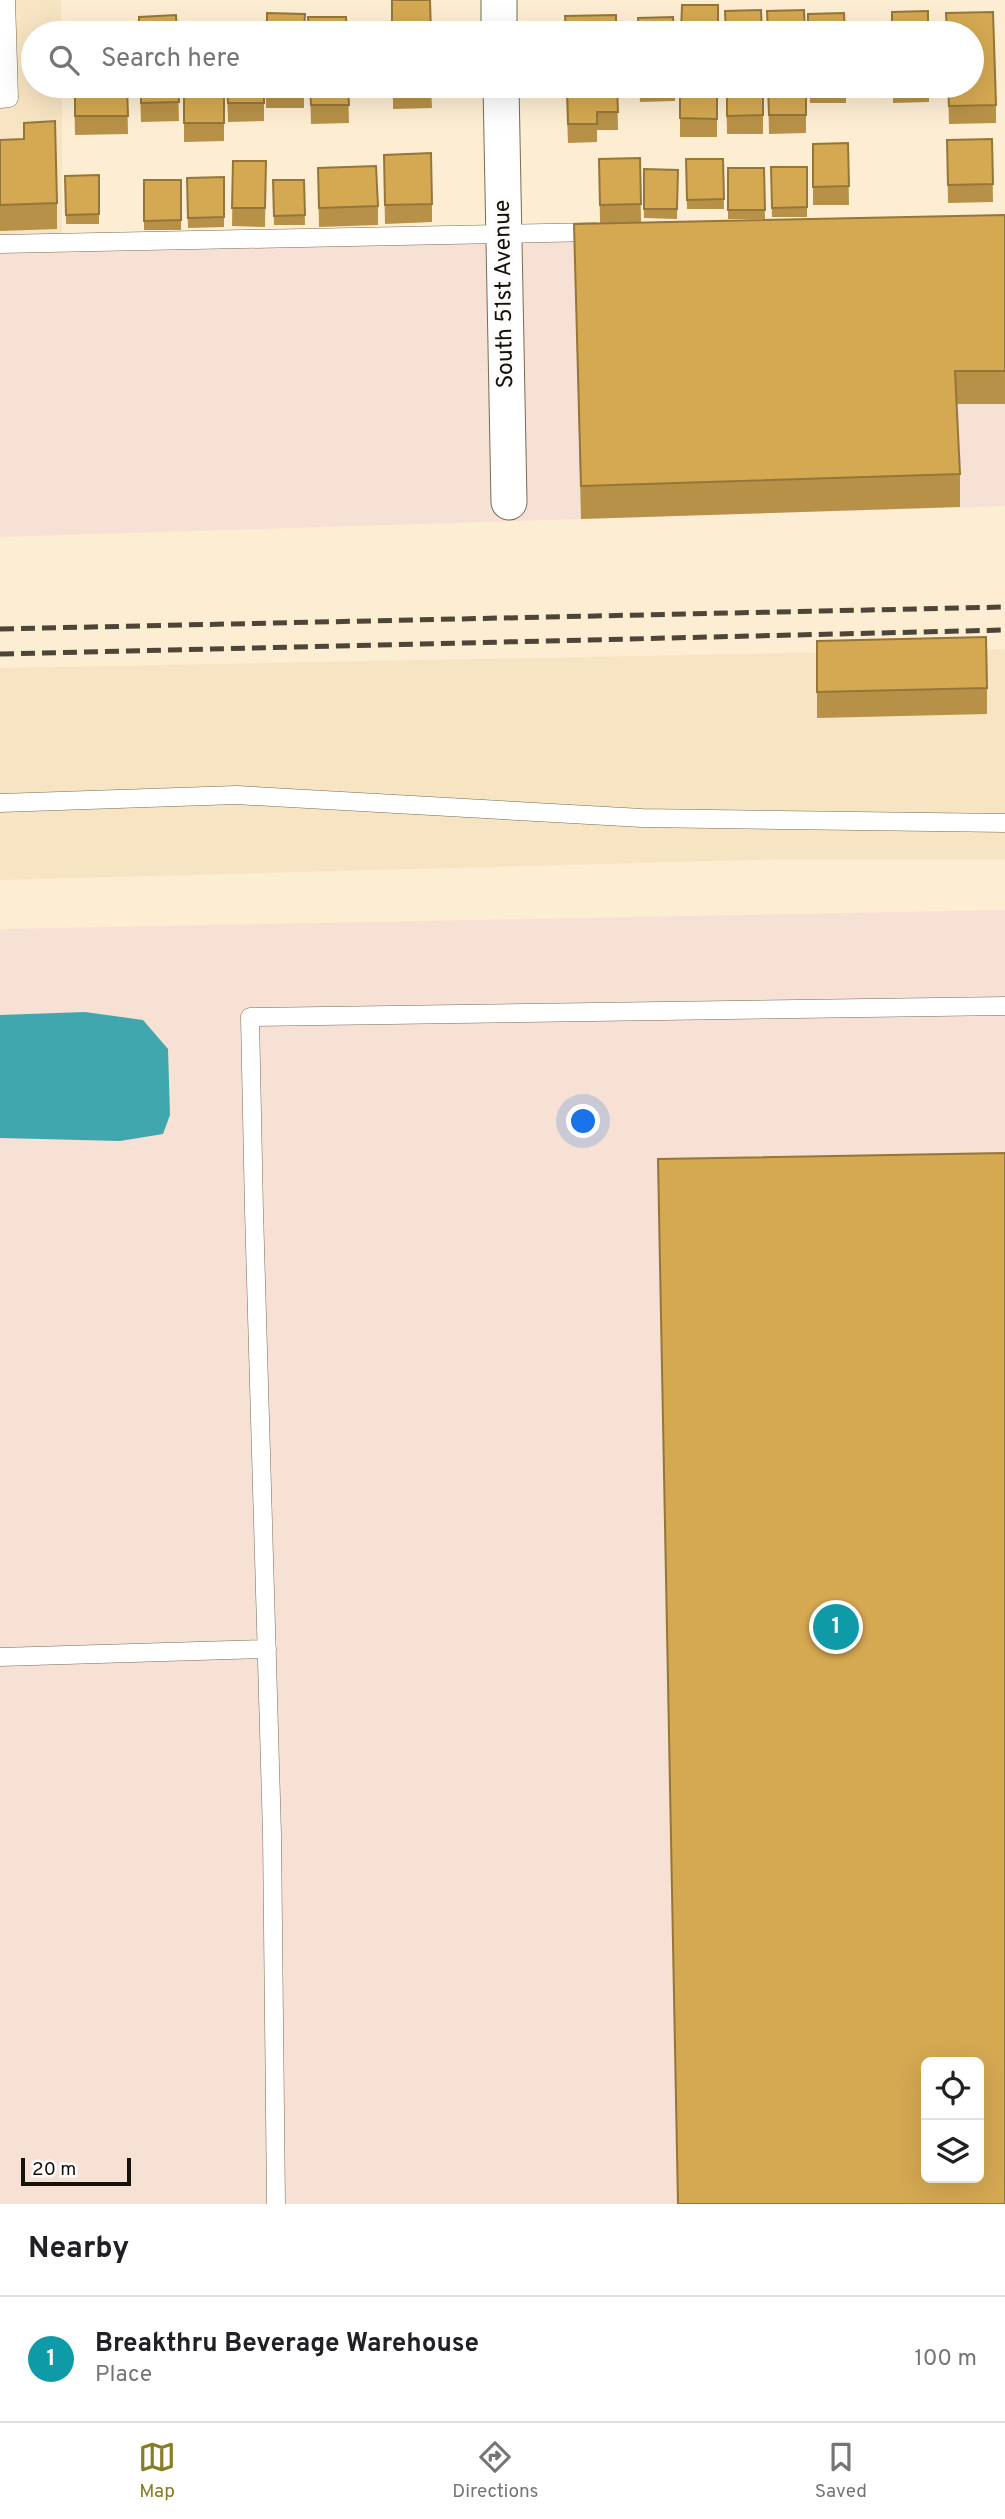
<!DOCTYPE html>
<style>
:root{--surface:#fff;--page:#f6f6f6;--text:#202124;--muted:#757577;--line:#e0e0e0;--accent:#877d23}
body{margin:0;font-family:Overpass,sans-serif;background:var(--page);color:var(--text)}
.controls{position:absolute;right:21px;bottom:21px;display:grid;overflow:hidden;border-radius:10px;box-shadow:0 7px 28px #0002}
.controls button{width:63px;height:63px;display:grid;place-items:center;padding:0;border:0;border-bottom:2px solid var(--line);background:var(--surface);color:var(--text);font:35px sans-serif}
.scale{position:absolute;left:21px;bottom:18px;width:110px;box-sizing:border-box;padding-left:7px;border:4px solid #171208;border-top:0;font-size:19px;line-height:24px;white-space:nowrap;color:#171208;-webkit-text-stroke:5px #fdfdfd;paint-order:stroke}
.you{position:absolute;left:584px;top:1122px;width:24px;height:24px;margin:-18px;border:5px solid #fff;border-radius:50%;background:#1a73e8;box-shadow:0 0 0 10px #1a73e833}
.badge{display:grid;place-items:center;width:46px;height:46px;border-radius:50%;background:var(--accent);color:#fff;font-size:23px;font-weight:700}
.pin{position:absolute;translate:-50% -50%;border:4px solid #fff;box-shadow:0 2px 7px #0006}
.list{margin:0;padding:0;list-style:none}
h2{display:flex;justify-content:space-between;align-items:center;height:91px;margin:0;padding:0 28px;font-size:30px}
h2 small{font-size:23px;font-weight:400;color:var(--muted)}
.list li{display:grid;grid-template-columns:46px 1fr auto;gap:21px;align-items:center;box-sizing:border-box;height:126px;padding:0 28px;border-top:2px solid var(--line)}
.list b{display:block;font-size:26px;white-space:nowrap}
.list p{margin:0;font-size:23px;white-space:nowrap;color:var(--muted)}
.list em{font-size:23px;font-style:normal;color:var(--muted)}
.icon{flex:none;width:38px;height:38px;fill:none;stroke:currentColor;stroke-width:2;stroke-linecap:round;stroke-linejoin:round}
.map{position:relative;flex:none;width:1005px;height:2204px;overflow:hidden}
.search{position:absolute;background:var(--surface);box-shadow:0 7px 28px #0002;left:21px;right:21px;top:21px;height:77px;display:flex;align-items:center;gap:18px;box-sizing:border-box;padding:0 24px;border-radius:38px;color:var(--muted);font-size:26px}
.sheet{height:217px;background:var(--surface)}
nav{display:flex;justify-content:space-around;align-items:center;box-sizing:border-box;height:98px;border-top:2px solid var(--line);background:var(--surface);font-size:19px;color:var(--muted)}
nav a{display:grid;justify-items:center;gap:4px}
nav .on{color:var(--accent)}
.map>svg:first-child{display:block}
.built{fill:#f7e4c2}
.industrial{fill:#f7e0d4;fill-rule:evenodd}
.water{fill:#41a7af}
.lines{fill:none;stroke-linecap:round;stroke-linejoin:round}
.service-casing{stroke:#796b53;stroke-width:19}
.minor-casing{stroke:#796b53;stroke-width:37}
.service{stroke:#fff;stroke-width:18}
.minor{stroke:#fff;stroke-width:35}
.rail{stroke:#4d4537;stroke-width:5;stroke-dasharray:14 7;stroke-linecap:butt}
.wall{fill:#b79147}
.building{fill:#d5a952;stroke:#957639;stroke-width:2;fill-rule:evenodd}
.labels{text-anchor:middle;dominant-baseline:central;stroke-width:7;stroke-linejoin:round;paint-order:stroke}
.street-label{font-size:23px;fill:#171208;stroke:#fdfdfd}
</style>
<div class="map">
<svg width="1005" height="2204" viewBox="0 0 1005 2204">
<rect width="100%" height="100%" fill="#fdeed3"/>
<g class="built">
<polygon points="0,0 61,0 61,33 33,33 33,86 62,86 62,253 0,254"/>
<polygon points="1005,649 1005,859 795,859 0,880 0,668"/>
</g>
<g class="industrial">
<polygon points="1005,231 1005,506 0,537 0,254"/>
<path d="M 1005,910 L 1005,2204 L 0,2204 L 0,929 ZM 926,2062 L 979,2062 L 979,2178 L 926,2178 Z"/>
</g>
<polygon class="water" points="85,1012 143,1020 168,1049 170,1115 163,1134 120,1141 0,1138 0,1015"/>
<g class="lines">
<defs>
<g id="service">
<polyline points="0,99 9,98 6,0"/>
<polyline points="0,244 596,232"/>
<polyline points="0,803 236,795 642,818 1005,823"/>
<polyline points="0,1657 267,1649"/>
<polyline points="276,2204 272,1834 254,1211 250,1017 1005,1006"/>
</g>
<g id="minor">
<polyline points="499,0 499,33"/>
<polyline points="501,86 509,502"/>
</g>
</defs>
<use href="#service" class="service-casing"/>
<use href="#minor" class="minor-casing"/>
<use href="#service" class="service"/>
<use href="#minor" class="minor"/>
<g class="rail">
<polyline points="0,629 1005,607"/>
<polyline points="0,654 1005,630"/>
</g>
</g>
<g class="wall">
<polygon points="74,86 127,86 128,134 75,135"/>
<polygon points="140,86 178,86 179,121 141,122"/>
<polygon points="184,86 224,86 224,141 184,142"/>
<polygon points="227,86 264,86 264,121 228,122"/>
<rect x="266" y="86" width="38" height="22"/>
<polygon points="310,86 348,86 349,123 311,124"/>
<polygon points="393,86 431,86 432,108 393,109"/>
<polygon points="566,86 617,86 618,130 597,130 597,142 568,143"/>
<polygon points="639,86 675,86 675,101 640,102"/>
<rect x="680" y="86" width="37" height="51"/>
<polygon points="726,86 763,86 763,134 727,134"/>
<polygon points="768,86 806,86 806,133 769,134"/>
<polygon points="809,86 846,86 846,103 810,103"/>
<polygon points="893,86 929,86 929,102 893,103"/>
<polygon points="948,86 996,105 996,123 949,124"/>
<polygon points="992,139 993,202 948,203 947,140"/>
<polygon points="0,140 57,203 57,229 0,231"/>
<polygon points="848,143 849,205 813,205 813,144"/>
<polygon points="640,158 641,222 600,223 599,159"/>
<polygon points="686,159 723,159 724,209 687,209"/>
<polygon points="233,161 266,161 265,227 232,226"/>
<polygon points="771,167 807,167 807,217 772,217"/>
<polygon points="318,168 378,206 378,225 319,227"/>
<polygon points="728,168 764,168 765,219 728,219"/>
<polygon points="644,169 678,170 677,219 644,218"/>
<polygon points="384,173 432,204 432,222 385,224"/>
<polygon points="99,175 99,224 66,224 65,176"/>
<polygon points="224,177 224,227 188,228 187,178"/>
<rect x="144" y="180" width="37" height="50"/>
<polygon points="273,180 304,180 305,225 274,225"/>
<polygon points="1005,215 1005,404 956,404 960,474 960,507 581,519 574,224"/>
<polygon points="817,641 987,688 987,714 817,718"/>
<polygon points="658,1159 1005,2204 678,2204"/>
</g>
<g class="building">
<polygon points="392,0 430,0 431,33 392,33"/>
<polygon points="682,5 718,5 718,33 681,33"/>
<polygon points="761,10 762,33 726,33 725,11"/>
<polygon points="804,10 805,33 768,33 767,11"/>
<polygon points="928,11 928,33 892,33 892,12"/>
<polygon points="993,12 996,105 949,106 948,86 972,86 972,33 947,33 946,13"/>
<polygon points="267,13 305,14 304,33 267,33"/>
<polygon points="844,13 845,33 808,33 808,14"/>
<polygon points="176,15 177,33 139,33 139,17"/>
<polygon points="616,15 616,33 566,33 565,16"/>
<polygon points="308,17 346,17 347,33 309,33"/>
<polygon points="673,17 674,33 639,33 638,18"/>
<polygon points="126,23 126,33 74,33 74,24"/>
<polygon points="263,25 263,33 227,33 227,26"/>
<rect x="183" y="26" width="40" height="7"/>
<polygon points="75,86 127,86 128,116 75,116"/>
<polygon points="141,86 178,86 179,102 141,103"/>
<rect x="184" y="86" width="40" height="37"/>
<polygon points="227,86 264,86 264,103 228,103"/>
<rect x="266" y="86" width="38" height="4"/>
<polygon points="310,86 348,86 349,105 311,105"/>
<polygon points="393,86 431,86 432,90 393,91"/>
<polygon points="567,86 617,86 618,112 597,112 597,124 568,124"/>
<polygon points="680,86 717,86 717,119 680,118"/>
<polygon points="727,86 763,86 763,115 727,116"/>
<polygon points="768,86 806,86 806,115 769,115"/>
<polygon points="55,121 57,203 0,205 0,140 24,139 24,123"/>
<polygon points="992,139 993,184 948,185 947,140"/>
<polygon points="848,143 849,186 813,187 813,144"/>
<polygon points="431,153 432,204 385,205 384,155"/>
<polygon points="640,158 641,204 600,205 599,159"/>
<polygon points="686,159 723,159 724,199 687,200"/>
<polygon points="233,161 266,161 265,208 232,208"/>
<polygon points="376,166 378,206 319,208 318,168"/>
<polygon points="771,167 807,167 807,207 772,208"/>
<polygon points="728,168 764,168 765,210 728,210"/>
<polygon points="644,169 678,170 677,209 644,209"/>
<polygon points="99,175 99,214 66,215 65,176"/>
<polygon points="224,177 224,217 188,218 187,178"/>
<polygon points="144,180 181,180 181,220 144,221"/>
<polygon points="273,180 304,180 305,215 274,216"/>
<polygon points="1005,215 1005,371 955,371 960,474 581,486 574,224"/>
<polygon points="986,637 987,688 817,692 817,641"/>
<path d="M 1005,1153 L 1005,2204 L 678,2204 L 658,1159 ZM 926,2062 L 979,2062 L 979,2178 L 926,2178 Z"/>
</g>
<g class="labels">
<g class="street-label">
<text transform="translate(505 294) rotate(-91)">South 51st Avenue</text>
</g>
</g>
</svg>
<div class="controls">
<button><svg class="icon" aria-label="locate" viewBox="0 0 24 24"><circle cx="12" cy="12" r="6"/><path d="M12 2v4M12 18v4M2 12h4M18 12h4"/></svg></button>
<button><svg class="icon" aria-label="layers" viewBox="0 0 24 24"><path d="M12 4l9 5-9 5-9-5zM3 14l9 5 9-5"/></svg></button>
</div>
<div class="scale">20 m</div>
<div class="you"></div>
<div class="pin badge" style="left:836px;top:1627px;background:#0f9aa8">1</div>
<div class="search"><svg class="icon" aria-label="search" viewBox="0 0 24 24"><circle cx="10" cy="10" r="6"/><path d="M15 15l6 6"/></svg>Search here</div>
</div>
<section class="sheet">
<h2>Nearby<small></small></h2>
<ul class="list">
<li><span class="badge" style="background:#0f9aa8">1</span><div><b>Breakthru Beverage Warehouse</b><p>Place</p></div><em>100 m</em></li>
</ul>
</section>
<nav>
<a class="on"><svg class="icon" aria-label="map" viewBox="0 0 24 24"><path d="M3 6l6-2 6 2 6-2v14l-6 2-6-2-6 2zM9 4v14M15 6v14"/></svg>Map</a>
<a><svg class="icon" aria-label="directions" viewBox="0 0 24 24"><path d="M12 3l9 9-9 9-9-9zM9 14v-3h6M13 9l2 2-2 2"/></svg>Directions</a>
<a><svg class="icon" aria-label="saved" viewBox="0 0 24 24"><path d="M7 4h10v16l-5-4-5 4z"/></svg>Saved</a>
</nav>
